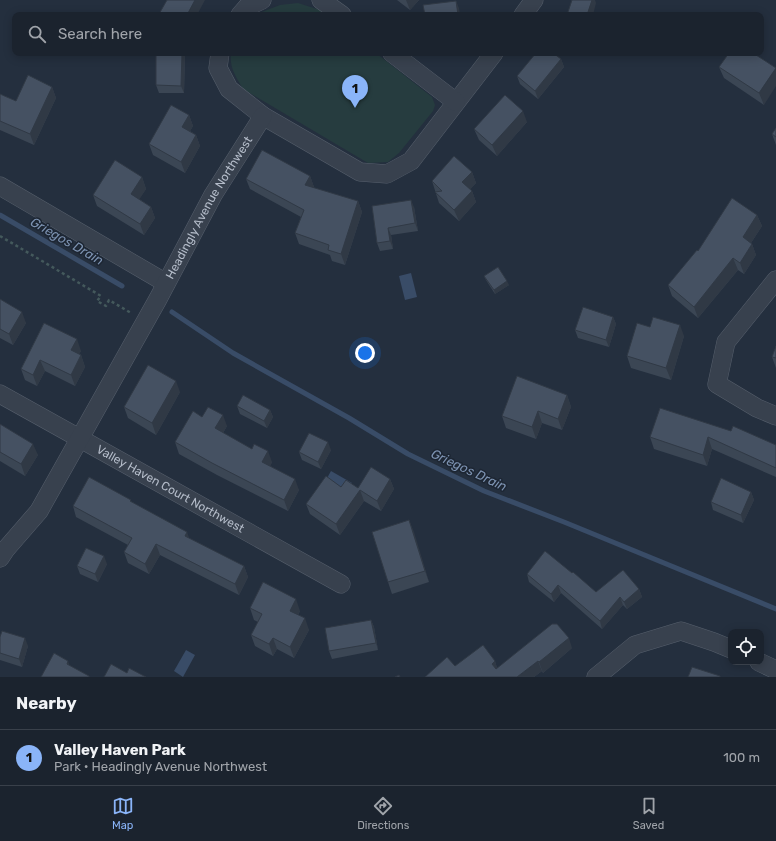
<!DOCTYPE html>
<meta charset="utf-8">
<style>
:root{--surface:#1b232e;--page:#282f3a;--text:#f1f3f6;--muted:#a0a4aa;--line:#39404a;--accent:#8ab4f8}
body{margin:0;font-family:Rubik,sans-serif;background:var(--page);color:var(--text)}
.controls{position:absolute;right:12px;bottom:12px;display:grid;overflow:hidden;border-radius:8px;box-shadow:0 2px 10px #0003}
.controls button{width:36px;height:36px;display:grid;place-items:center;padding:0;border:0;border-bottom:1px solid var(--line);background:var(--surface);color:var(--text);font:20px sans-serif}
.you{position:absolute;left:365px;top:353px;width:14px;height:14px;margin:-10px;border:3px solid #fff;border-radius:50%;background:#1a73e8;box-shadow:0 0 0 6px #1a73e833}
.badge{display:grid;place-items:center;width:26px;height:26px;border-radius:50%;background:var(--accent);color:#111;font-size:13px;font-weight:700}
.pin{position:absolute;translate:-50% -33px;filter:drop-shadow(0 1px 2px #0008)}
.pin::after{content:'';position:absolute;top:21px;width:14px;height:12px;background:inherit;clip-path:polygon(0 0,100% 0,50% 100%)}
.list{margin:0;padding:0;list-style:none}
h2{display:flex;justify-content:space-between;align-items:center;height:52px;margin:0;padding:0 16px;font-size:17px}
h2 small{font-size:13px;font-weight:400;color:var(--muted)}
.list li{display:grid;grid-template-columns:26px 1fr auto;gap:12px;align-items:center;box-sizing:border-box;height:56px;padding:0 16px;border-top:1px solid var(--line)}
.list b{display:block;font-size:15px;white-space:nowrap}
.list p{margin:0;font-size:13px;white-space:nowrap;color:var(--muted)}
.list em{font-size:13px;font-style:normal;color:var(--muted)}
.icon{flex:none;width:22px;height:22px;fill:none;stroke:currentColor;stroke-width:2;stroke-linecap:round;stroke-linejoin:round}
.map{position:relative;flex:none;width:776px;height:677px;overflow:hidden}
.search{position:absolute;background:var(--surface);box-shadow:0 2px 10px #0003;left:12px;right:12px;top:12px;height:44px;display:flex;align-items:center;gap:10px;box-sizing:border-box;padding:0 14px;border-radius:8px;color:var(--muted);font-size:15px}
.sheet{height:108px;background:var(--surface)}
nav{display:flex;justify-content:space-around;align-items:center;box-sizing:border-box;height:56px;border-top:1px solid var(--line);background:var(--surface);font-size:11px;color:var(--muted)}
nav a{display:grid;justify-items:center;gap:2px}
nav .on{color:var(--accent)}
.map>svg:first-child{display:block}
.green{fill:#263c3f}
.water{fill:#394c67}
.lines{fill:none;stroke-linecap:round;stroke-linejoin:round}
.stream{stroke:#394c67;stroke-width:5}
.minor-casing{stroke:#565f6c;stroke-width:19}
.path{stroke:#44595c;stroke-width:2.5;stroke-dasharray:3 3;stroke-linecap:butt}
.minor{stroke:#38414e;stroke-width:18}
.wall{fill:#3b4654}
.shaded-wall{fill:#303945}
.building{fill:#455162;stroke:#303945}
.labels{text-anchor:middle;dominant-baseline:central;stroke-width:3;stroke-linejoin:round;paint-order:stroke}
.street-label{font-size:12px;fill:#b4bcc9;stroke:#1d2633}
.water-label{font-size:13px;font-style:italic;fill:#7c92b1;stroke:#1d2633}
</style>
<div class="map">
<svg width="776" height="677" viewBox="0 0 776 677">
<rect width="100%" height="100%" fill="#242f3e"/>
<g class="green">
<polygon points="298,3 320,10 327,15 254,15 280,5"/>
<path d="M 231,53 L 376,53 L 432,97 L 435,105 L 433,111 L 399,153 L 388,162 L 368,163 L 243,89 C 236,77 229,67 231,53 Z"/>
</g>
<g class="water">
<polygon points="411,273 417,297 405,300 399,276"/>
<polygon points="331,471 352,483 347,492 326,480"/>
<polygon points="186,650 195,655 183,677 174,671"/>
</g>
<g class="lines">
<g class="stream">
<polyline points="0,215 122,286"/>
<polyline points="172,312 233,353 349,418 408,454 484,491 564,522 776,609"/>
</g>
<defs>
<g id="minor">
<polyline points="321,0 342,15"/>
<polyline points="240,15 247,7 262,0"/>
<polyline points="523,15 534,0"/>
<polyline points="220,53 218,68 229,89 263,116 360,172 387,174 411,161 494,53"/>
<polyline points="392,53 456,102"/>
<polyline points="0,186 166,283"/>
<polyline points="776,280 726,342 717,384 757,408 776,416"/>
<path id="s1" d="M 0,394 L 341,584"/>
<path id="s2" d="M 0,558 L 6,549 L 39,511 L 158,299 L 213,195 L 263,116"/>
<polyline points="759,662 776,670"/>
<polyline points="596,677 635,645 681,631 714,642 731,649"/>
</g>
</defs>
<use href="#minor" class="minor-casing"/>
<polyline class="path" points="0,236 101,296 97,301 106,306 109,300 131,313"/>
<use href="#minor" class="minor"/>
</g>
<g class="wall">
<polygon points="397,0 419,0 410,10"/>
<polygon points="185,53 184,93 159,93 156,85"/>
<polygon points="753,53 764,105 724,78 719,67"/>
<polygon points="561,59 564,67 538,99 520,84 517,76"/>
<polygon points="52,87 56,98 34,145 0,130 0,94 16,101"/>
<polygon points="189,115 193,126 190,131 196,135 200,146 185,173 153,155 149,144"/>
<polygon points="527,122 497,156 479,140 474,129"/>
<polygon points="776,128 776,145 772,134"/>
<polygon points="472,172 476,183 470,189 472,191 476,202 459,221 439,203 432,181"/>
<polygon points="310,176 314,187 314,188 358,201 362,212 345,265 332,261 330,255 299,244 295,233 301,217 250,189 246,179"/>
<polygon points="142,177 146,189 139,199 151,207 155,218 144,235 97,206 93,195"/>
<polygon points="372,206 414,207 418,231 391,235 393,249 380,251 377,243"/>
<polygon points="757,215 762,226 751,243 752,244 756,255 744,274 738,270 698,318 672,296 668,285 698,251"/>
<polygon points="484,276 509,285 495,294 486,280"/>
<polygon points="0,299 26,323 13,345 0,338"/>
<polygon points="613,317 616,324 609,347 578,338 575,330"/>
<polygon points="44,323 81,351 79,354 81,355 85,367 75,386 45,371 37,386 25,380 21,369"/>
<polygon points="650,327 684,336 671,380 631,368 627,356"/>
<polygon points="776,346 776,368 772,357"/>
<polygon points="180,392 156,435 128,418 124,407"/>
<polygon points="567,395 571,407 562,430 542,423 536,439 506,428 502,416"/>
<polygon points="237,406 270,410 273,417 267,428 240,414"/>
<polygon points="202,417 227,426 223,433 272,462 270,466 299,490 288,511 217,475 179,454 175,442"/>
<polygon points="0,424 38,455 25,476 0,461"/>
<polygon points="731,431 776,445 776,477 712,449 707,466 654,449 650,437"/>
<polygon points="331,450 321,469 302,460 299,452"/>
<polygon points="390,479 394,489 381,511 364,501 340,535 310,514 306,504 341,487 358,488"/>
<polygon points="751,492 754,500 743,523 713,510 711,502"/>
<polygon points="132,502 190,539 244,566 248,577 239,595 160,555 149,574 128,563 124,552 128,545 76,517 73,506"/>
<polygon points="409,520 429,582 392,594 388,582"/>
<polygon points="107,564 98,582 80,574 77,566"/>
<polygon points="527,574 596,592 639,589 642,597 627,609 623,605 602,629 561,593 554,602 529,582"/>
<polygon points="250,608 300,611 298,615 309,630 294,658 277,649 273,656 255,646 251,635 258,622 254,620"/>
<polygon points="371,620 374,627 378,650 332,659 329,651"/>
<polygon points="0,637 28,646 22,667 0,660"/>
<polygon points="572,648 543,673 542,671 534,677 425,677 495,661 497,668"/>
</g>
<g class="shaded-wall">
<polygon points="195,0 205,0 197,15 187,15"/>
<polygon points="406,0 419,0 410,10"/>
<polygon points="592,0 595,0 596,3 593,15 587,15"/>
<polygon points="456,1 459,8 460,15 458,15"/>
<polygon points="182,53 185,53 184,93 181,86"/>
<polygon points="561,59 564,67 538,99 535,91"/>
<polygon points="776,68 776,86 764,105 759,93"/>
<polygon points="52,87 56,98 34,145 30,134"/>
<polygon points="523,111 527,122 497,156 492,145"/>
<polygon points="189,115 193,126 186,138 182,127"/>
<polygon points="196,135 200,146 185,173 181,162"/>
<polygon points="472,172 476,183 467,193 462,182"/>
<polygon points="310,176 314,187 309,196 305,185"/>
<polygon points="142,177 146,189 135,206 131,194"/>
<polygon points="472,191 476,202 459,221 454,210"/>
<polygon points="411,200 414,207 418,231 415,223"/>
<polygon points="358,201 362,212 345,265 341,254"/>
<polygon points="151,207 155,218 144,235 140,224"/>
<polygon points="757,215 762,226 747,249 743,237"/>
<polygon points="388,228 391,235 393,249 390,241"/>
<polygon points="752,244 756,255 744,274 740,263"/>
<polygon points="733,258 738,270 698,318 694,307"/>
<polygon points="507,281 509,285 495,294 494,290"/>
<polygon points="22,312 26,323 13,345 9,334"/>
<polygon points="613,317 616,324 609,347 606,340"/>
<polygon points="680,325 684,336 671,380 666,368"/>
<polygon points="77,339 81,351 75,362 71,350"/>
<polygon points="81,355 85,367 75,386 71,375"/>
<polygon points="40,360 45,371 37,386 33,375"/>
<polygon points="176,381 180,392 156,435 152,423"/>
<polygon points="567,395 571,407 562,430 558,419"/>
<polygon points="270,410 273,417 267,428 264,421"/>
<polygon points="538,411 542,423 536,439 532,427"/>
<polygon points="223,415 227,426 219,440 215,428"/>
<polygon points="708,437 712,449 707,466 703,455"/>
<polygon points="328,442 331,450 321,469 318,462"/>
<polygon points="33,444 38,455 25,476 21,464"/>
<polygon points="268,451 272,462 267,474 262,462"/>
<polygon points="295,479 299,490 288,511 284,500"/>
<polygon points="390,479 394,489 381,511 377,501"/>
<polygon points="360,490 364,501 340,535 336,524"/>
<polygon points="751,492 754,500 743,523 741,515"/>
<polygon points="409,520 414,532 429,582 425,571"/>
<polygon points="187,532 191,543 185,536"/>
<polygon points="156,544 160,555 149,574 145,564"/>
<polygon points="104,556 107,564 98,582 95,574"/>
<polygon points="244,566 248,577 239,595 235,584"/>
<polygon points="558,585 561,593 554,602 551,594"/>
<polygon points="639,589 642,597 627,609 624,602"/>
<polygon points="620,597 623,605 602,629 600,621"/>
<polygon points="296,599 300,611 294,622 290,611"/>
<polygon points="305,618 309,630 294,658 290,647"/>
<polygon points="371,620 374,627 378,650 376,643"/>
<polygon points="25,638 28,646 22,667 19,659"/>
<polygon points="273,638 277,649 273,656 269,644"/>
<polygon points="569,638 572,648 543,673 539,662"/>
<polygon points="68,661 71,669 67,664"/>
<polygon points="495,661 498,671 492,664"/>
<polygon points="538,661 542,671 534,677 517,677"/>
</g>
<g class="building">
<polygon points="167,0 195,0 187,15 161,15 159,14"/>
<polygon points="572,0 592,0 587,15 567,15"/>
<polygon points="456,1 458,15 425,15 423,5"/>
<polygon points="156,53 182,53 181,86 156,85"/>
<polygon points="536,53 553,53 561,59 535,91 517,76"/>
<polygon points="729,53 753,53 776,68 759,93 719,67"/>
<polygon points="28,75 52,87 30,134 0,121 0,94 16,101"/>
<polygon points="505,95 523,111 492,145 474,129"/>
<polygon points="171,105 189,115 182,127 196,135 181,162 149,144"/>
<polygon points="776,128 776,137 772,134"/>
<polygon points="262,150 310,176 305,185 358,201 341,254 328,250 329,245 295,233 304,210 246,179"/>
<polygon points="454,156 472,172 462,182 472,191 454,210 435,192 442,191 432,181"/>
<polygon points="115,160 142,177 131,194 151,207 140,224 93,195"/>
<polygon points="732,198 757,215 743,237 752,244 740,263 733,258 694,307 668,285 697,250 698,251"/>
<polygon points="411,200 415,223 388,228 390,241 377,243 372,206"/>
<polygon points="498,267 507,281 494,290 484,276"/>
<polygon points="0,299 22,312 9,334 0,329"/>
<polygon points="583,307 613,317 606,340 575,330"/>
<polygon points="653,317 680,325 666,368 627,356 637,323 650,327"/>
<polygon points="44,323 77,339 71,350 81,355 71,375 40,360 33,375 21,369"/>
<polygon points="776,346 776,358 772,357"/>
<polygon points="148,365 176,381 152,423 124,407"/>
<polygon points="517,376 567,395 558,419 538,411 532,427 502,416"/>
<polygon points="243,395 270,410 264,421 237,406"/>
<polygon points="208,407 223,415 215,428 252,449 254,444 268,451 262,462 295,479 284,500 212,463 175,442 193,411 202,417"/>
<polygon points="660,408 731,431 733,426 776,445 776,468 708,437 703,455 650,437"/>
<polygon points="0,424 33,444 21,464 0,452"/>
<polygon points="309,433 328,442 318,462 299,452"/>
<polygon points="371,467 390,479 377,501 360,490 336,524 306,504 326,476 341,487 346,480 358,488"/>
<polygon points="89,477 131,500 130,501 187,532 185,536 244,566 235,584 156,544 145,564 124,552 132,538 73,506"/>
<polygon points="721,478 751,492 741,515 711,502"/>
<polygon points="409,520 425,571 388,582 372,532"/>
<polygon points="86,548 104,556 95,574 77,566"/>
<polygon points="545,551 572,573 573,572 596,592 623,570 639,589 624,602 620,597 600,621 558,585 551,594 527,574"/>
<polygon points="263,582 296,599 290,611 305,618 290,647 273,638 269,644 251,635 262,614 250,608"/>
<polygon points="371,620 376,643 329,651 325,628"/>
<polygon points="552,624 557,624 569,638 539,662 538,661 517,677 425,677 447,657 455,666 483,645 495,661 492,664 496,669"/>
<polygon points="2,631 25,638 19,659 0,653 0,637"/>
<polygon points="54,653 68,661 67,664 89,676 89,677 41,677"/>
<polygon points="111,664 127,673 129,668 146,677 104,677"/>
<polygon points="692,667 720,676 720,677 688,677"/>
<polygon points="399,675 400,677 395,677"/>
</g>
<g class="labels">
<g class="street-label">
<text stroke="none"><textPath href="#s2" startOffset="409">Headingly Avenue Northwest</textPath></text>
<text stroke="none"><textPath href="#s1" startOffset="195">Valley Haven Court Northwest</textPath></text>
</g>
<g class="water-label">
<text transform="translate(67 241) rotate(30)">Griegos Drain</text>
<text transform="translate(469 470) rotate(25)">Griegos Drain</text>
</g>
</g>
</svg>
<div class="controls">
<button><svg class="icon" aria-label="locate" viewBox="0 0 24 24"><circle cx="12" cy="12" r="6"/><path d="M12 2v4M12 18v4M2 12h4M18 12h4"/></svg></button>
</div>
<div class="you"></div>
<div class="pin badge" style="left:355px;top:108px">1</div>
<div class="search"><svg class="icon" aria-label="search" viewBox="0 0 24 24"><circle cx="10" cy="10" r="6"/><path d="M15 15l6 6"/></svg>Search here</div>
</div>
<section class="sheet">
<h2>Nearby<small></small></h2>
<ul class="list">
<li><span class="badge">1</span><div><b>Valley Haven Park</b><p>Park · Headingly Avenue Northwest</p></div><em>100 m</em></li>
</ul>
</section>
<nav>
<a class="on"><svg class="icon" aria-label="map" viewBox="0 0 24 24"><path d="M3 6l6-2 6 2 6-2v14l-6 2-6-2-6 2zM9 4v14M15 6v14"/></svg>Map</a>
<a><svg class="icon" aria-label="directions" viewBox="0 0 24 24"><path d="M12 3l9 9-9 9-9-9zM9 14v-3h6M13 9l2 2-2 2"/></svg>Directions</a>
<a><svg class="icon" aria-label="saved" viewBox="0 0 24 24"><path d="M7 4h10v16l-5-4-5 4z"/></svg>Saved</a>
</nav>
